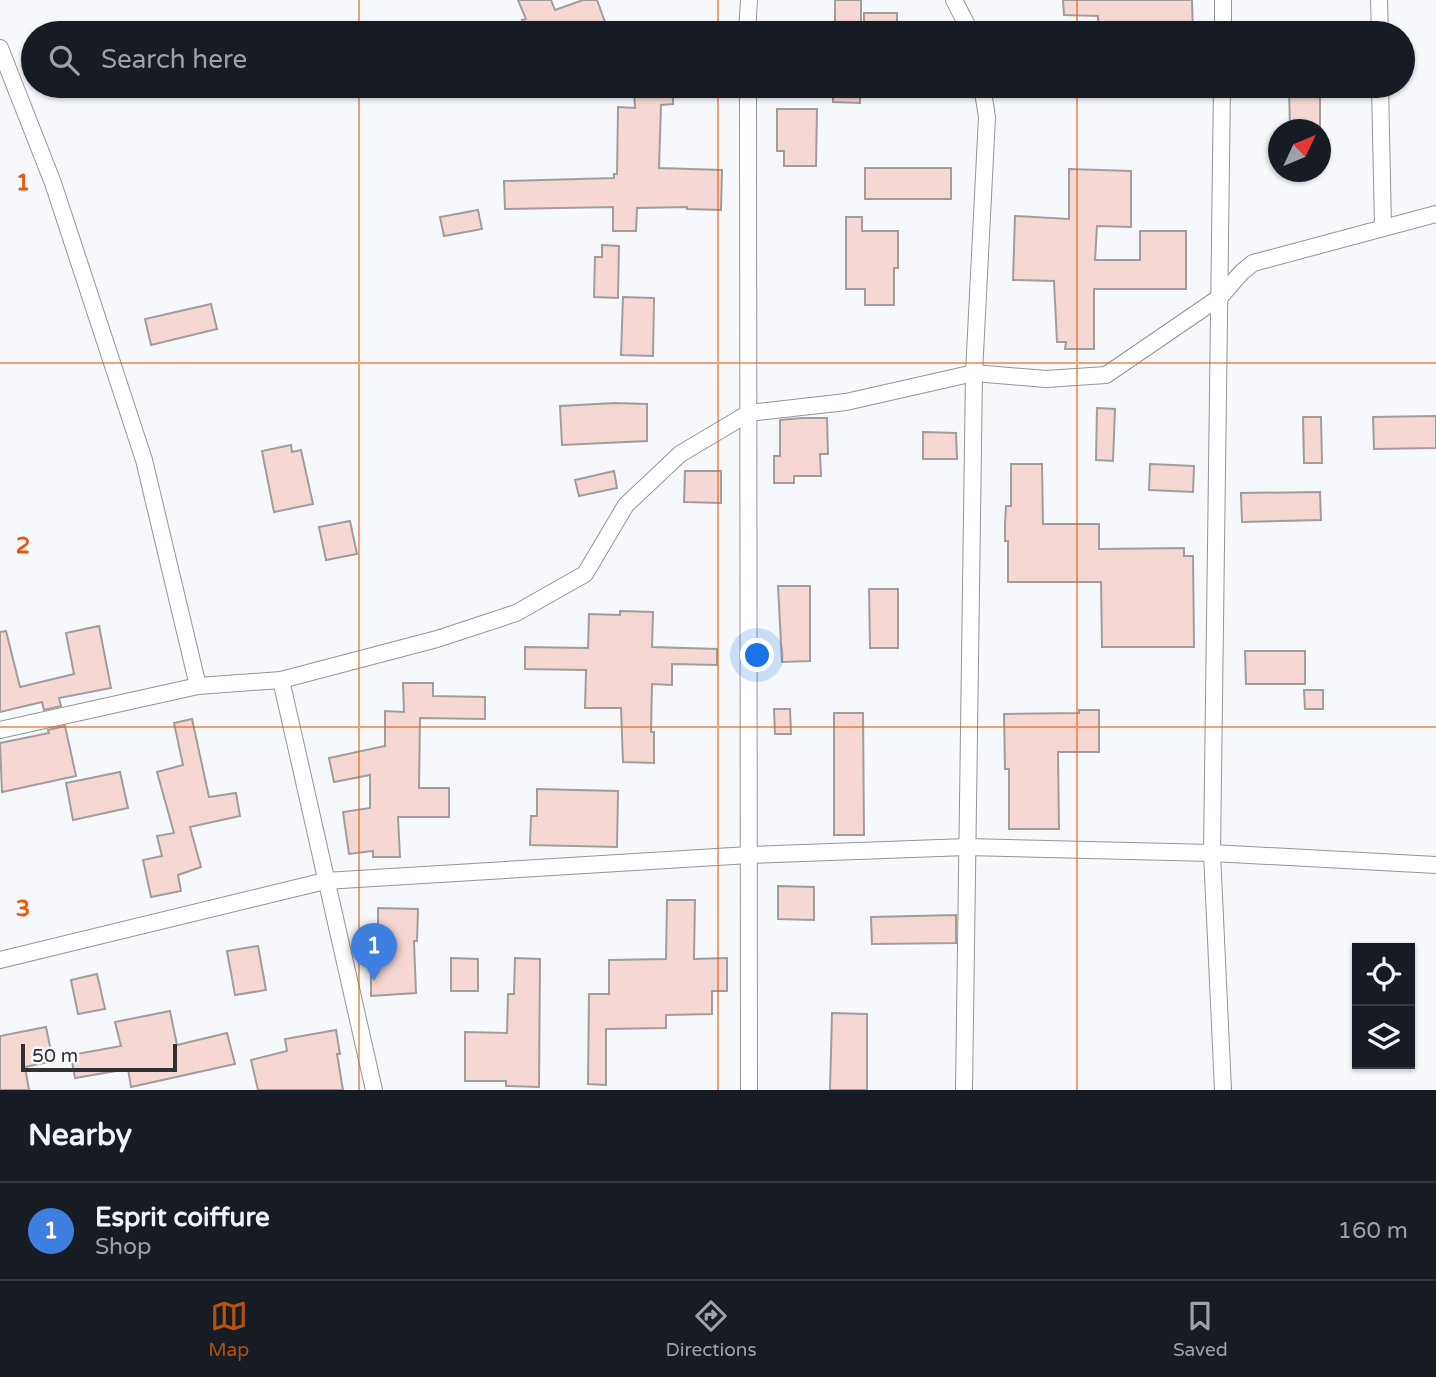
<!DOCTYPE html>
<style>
:root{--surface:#171b24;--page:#20242c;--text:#f1f3f6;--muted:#9ea1a6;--line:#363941;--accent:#b45309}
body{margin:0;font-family:"Varela Round",sans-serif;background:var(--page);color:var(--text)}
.controls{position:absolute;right:21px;bottom:21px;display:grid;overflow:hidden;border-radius:0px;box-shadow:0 2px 5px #0004}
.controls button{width:63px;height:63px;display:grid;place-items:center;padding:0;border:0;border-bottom:2px solid var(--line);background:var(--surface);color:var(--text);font:35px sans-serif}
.compass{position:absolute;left:1268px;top:119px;width:63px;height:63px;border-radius:50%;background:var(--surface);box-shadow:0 2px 5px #0004;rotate:46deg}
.scale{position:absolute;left:21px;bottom:18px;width:156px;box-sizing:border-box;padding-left:7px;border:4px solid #303132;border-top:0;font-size:19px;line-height:24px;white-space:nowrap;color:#303132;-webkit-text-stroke:5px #f7f8fb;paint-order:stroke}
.you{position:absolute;left:758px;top:656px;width:24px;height:24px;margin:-18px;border:5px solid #fff;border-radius:50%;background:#1a73e8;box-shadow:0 0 0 10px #1a73e833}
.badge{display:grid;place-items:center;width:46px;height:46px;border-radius:50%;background:var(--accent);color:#fff;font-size:23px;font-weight:700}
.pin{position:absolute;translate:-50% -58px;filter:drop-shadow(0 2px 4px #0008)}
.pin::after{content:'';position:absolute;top:37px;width:24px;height:21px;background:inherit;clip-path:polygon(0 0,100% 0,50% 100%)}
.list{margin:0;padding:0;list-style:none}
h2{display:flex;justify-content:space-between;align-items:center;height:91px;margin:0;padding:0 28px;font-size:30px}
h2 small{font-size:23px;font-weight:400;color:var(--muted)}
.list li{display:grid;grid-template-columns:46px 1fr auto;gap:21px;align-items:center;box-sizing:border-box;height:98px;padding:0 28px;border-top:2px solid var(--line)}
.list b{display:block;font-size:26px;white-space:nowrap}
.list p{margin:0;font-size:23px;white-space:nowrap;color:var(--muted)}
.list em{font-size:23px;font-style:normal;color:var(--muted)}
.icon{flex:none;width:38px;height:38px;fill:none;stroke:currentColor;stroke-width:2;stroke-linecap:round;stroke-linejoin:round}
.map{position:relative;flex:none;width:1436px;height:1090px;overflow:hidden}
.search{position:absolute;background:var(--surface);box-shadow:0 2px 5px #0004;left:21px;right:21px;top:21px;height:77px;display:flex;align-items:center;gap:18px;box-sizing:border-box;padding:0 24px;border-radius:38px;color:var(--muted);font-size:26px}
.sheet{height:189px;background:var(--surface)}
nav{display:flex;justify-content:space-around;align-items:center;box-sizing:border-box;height:98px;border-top:2px solid var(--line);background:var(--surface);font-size:19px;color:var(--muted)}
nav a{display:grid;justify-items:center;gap:4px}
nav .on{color:var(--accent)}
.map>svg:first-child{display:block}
.building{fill:#f5d8d3;stroke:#a19d9c;stroke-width:2}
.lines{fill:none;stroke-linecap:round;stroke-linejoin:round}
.minor-casing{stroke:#949598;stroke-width:18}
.minor{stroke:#fff;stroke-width:16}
.grid{fill:none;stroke:#e8590c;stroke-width:2;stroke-opacity:0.55}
.grid-label{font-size:23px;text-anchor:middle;font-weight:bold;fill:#e8590c;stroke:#f7f8fb;stroke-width:5;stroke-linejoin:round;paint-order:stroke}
</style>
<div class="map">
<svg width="1436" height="1090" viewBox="0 0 1436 1090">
<rect width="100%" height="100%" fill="#f7f8fb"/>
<g class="building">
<polygon points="518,0 551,0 555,10 583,0 597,0 609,33 527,33 522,20 526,19"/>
<rect x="835" y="0" width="26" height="22"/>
<polygon points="1063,0 1192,0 1193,33 1098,33 1098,16 1064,15"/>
<rect x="864" y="13" width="33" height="20"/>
<polygon points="833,86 860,86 860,103 833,102"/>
<polygon points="1289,86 1320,86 1320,130 1290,130"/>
<polygon points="673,89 673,104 661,105 659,168 722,170 721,210 687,209 687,207 637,208 636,231 613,231 613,207 505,209 504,181 614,178 614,174 617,174 618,107 635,108 634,90"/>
<polygon points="777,109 817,109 816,166 784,166 784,151 777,151"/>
<rect x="865" y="168" width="86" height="31"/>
<polygon points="1069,169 1131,171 1131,227 1097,226 1095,260 1140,260 1140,231 1186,231 1186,289 1094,289 1094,349 1065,349 1066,342 1057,342 1054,281 1013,280 1015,216 1069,219"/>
<polygon points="478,210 482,229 444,236 440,217"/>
<polygon points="846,217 862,217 862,231 898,231 898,268 894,268 894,305 865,305 865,289 846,289"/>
<polygon points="602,245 619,246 618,298 594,297 595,257 602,257"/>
<polygon points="623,297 654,298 653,356 621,355"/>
<polygon points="211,304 217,329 151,345 145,319"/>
<polygon points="615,403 647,404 647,441 562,445 560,406"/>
<polygon points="1097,408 1115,409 1113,461 1096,460"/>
<polygon points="1436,416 1436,448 1374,449 1373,417"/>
<polygon points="1303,417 1321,417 1322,463 1304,463"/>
<polygon points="802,418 827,418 828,454 820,454 821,476 794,476 794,483 774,483 774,456 780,456 780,420"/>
<polygon points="923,432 956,433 957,459 923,459"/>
<polygon points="291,445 292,452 301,450 313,504 274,512 262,451"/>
<polygon points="1011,464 1042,464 1043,524 1099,524 1099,549 1184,548 1184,556 1193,556 1194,647 1102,647 1101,582 1008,582 1008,541 1005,541 1005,524 1006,506 1011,506"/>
<polygon points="1150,464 1194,466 1193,492 1149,490"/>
<polygon points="614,471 617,488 579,496 575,480"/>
<polygon points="685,471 721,471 721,503 684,502"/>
<polygon points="1320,492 1321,520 1242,522 1241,493"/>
<polygon points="350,521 357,554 326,560 319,527"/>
<polygon points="778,586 810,586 810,661 782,662"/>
<polygon points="869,589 898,589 898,648 870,648"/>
<polygon points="620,611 653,612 652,647 717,649 717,665 672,664 672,685 652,684 651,732 654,732 654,763 623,762 621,708 585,708 586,670 525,669 525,647 588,648 589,614 620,615"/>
<polygon points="99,626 111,688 59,698 61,706 44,710 42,702 0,712 0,632 6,631 20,687 74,674 66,633"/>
<polygon points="1245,651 1305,651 1305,684 1246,684"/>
<polygon points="403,683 433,683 433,696 485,697 485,719 420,718 419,788 449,788 449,817 398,817 400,857 373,857 373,851 349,854 343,812 370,808 370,775 334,782 329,758 385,746 385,711 404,712"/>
<polygon points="1304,690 1323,690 1323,709 1305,709"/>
<polygon points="774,709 790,709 791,734 775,734"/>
<polygon points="1079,710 1099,710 1099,752 1058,752 1059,829 1009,829 1009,769 1005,769 1004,714 1079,713"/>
<polygon points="834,713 863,713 864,835 834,835"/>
<polygon points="192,719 209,797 236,793 240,816 190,827 201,867 178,875 181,891 151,897 143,860 162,856 157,836 174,833 157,772 183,765 174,723"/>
<polygon points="65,726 76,776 2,792 0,743 49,733 48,730"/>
<polygon points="120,772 128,808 73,820 66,783"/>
<polygon points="537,789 618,791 617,847 530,845 531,816 537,816"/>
<polygon points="778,886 814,887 814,920 778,919"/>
<polygon points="667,900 695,900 694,959 727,958 727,991 712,991 712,1014 666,1015 666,1028 606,1029 606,1085 588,1084 589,994 609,994 609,960 666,959"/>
<polygon points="378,908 418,909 417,941 414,941 416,993 371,996 371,944 378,944"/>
<polygon points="956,915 956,943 872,944 871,917"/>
<polygon points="258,946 266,990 235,995 227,951"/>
<polygon points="451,958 478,959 478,991 451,991"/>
<polygon points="515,958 540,959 539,1087 506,1086 506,1081 465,1081 465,1032 507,1033 508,994 514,994"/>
<polygon points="97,974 105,1009 78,1014 71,980"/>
<polygon points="170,1011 177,1045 227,1033 235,1064 131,1087 128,1069 75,1078 71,1055 121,1046 115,1022"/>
<polygon points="832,1013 867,1014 867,1090 830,1090"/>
<polygon points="46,1027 53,1061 25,1067 29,1090 0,1090 0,1036"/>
<polygon points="336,1030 340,1054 337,1054 343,1090 258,1090 251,1060 287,1051 285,1039"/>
</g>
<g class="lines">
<defs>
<g id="minor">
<polyline points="954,0 971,33"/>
<polyline points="1379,0 1380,33"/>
<polyline points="747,33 749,0"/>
<polyline points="1223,33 1223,0"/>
<polyline points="0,48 53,183 144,460 198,686"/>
<polyline points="748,86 749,1090"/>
<polyline points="1222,86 1212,853 1223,1090"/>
<polyline points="1380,86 1383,226"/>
<polyline points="281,680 374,1090"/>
<polyline points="0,730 198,686 281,680 437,639 516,613 585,574 626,505 680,454 749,413 846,402 974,373 1046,379 1106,375 1220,297 1242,272 1253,263 1436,214"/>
<polyline points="0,960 325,881 749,855 967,847 1212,853 1436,865"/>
<polyline points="964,1090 974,373 987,117 982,86"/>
</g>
</defs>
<use href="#minor" class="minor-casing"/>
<use href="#minor" class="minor"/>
</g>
<path class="grid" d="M 359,0 L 359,33M 718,0 L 718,33M 1077,0 L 1077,33M 359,86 L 359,1090M 718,86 L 718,1090M 1077,86 L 1077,1090M 0,363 L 1436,363M 0,727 L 1436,727"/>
<g class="grid-label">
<text x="23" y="190">1</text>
<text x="23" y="553">2</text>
<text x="23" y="916">3</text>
</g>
</svg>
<div class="controls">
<button><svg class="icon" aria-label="locate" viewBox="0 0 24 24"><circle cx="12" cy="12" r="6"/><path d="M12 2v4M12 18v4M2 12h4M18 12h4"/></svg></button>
<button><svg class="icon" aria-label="layers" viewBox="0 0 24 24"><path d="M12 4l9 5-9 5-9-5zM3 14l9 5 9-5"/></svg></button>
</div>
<svg class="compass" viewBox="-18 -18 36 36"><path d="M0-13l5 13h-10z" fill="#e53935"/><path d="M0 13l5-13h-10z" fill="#9ea1a6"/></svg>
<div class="scale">50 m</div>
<div class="you"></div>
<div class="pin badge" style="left:374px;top:981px;background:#3f7fe0">1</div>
<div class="search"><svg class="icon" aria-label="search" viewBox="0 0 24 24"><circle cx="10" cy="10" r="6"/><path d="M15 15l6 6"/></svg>Search here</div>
</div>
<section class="sheet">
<h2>Nearby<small></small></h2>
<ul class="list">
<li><span class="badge" style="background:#3f7fe0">1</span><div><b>Esprit coiffure</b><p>Shop</p></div><em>160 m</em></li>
</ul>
</section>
<nav>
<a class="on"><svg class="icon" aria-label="map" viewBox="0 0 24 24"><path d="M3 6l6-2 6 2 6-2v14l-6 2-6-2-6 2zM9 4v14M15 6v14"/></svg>Map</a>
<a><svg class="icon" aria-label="directions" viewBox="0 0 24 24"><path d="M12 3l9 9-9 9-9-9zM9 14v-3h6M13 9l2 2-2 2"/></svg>Directions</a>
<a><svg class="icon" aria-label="saved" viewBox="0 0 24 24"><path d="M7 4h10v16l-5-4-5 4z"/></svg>Saved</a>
</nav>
